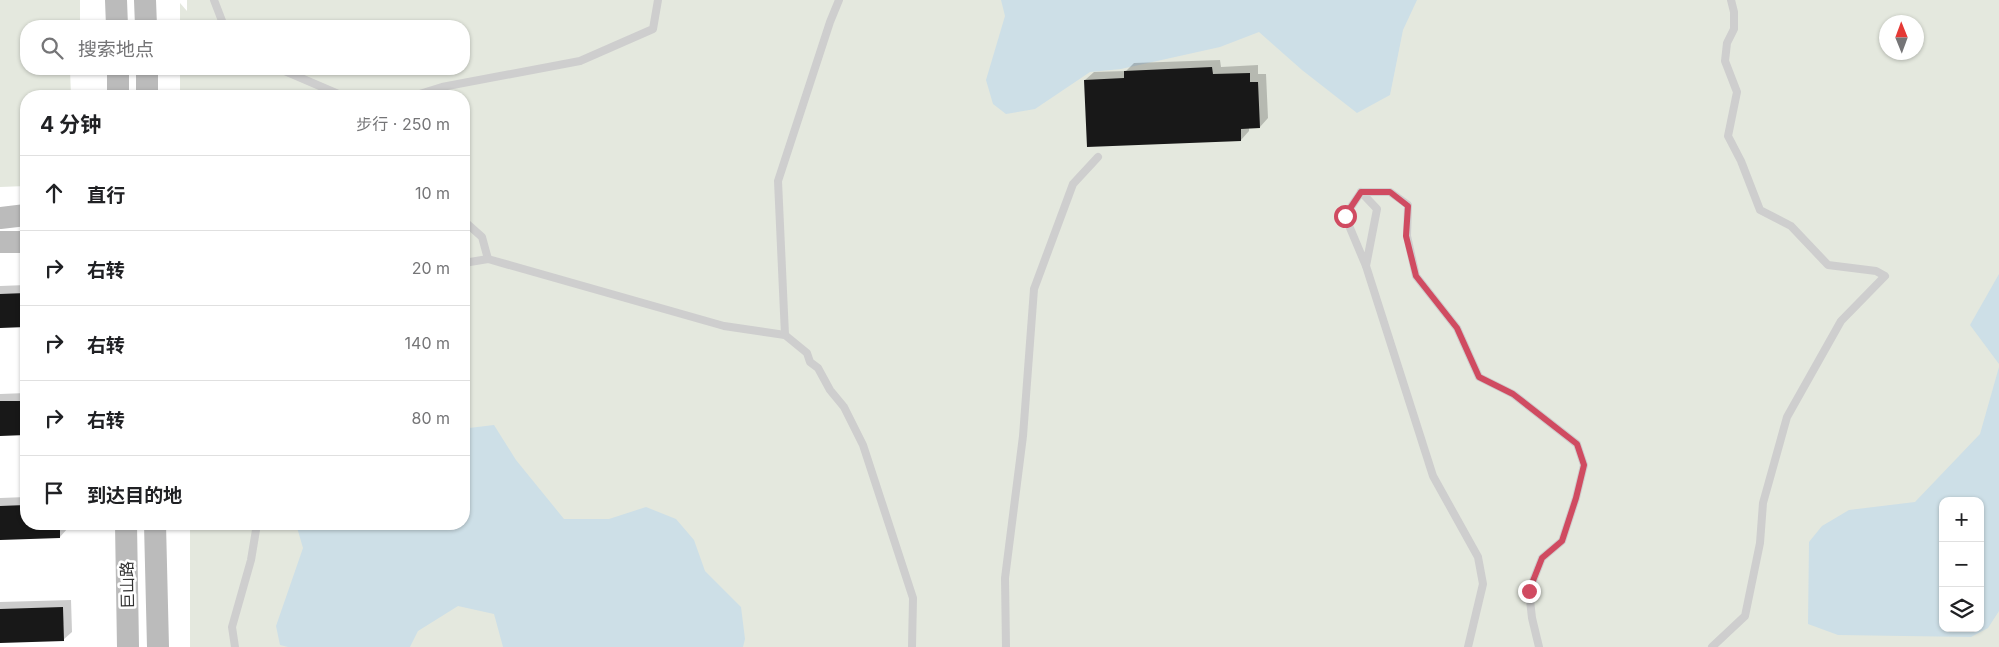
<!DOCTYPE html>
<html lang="zh">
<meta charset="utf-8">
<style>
:root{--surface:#fff;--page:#f6f6f6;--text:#202124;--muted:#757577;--line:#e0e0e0}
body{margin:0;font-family:Inter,"Noto Sans SC",sans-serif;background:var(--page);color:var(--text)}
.controls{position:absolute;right:15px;bottom:15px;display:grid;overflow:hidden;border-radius:10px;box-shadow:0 1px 4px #0004}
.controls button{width:45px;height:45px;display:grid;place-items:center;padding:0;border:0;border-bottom:1px solid var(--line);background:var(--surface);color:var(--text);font:25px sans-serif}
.compass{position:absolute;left:1879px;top:15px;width:45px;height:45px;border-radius:50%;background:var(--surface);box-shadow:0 1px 4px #0004;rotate:359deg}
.stop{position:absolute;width:15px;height:15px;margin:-11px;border:4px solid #d04b61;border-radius:50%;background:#fff}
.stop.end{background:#d04b61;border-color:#fff;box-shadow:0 1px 5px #0008}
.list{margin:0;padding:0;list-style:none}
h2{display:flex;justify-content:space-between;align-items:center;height:65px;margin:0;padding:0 20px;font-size:21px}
h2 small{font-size:16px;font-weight:400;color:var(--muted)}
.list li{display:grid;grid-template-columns:32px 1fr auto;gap:15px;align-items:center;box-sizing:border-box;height:75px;padding:0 20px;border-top:1px solid var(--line)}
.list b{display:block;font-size:19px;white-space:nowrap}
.list em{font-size:16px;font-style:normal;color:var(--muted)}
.icon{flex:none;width:28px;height:28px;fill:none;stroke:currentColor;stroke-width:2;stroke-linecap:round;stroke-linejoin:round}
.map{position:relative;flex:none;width:1999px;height:647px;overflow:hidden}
.search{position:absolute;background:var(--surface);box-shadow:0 1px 4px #0004;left:20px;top:20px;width:450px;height:55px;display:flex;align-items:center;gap:12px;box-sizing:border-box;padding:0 18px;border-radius:20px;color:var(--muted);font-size:19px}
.panel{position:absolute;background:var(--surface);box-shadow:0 1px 4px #0004;left:20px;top:90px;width:450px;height:440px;border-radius:20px}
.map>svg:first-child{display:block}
.green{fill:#e4e8de;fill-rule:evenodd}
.water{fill:#cddfe7;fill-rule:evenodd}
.shadow{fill:#0003}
.building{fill:#181818}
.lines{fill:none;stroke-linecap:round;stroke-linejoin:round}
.service{stroke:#cecece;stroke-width:8}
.secondary{stroke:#bbb;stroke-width:22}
.route{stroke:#d04b61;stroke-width:6}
.labels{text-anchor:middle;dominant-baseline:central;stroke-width:5;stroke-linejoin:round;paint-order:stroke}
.street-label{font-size:16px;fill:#313131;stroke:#fff}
</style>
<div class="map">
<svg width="1999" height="647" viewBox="0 0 1999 647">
<rect width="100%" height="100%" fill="#fff"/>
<g class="green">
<polygon points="0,0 80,0 80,26 26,26 26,69 70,69 71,96 26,96 26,186 0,187"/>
<path d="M 187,0 L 1999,0 L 1999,647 L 190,647 L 190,524 L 464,524 L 464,96 L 180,96 L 180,69 L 464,69 L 464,26 L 180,26 L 180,3 L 187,11 ZM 1886,22 L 1916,22 L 1916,52 L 1886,52 ZM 1943,501 L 1980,501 L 1980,628 L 1943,628 Z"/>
</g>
<g class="water">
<polygon points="1001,0 1417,0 1403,30 1390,95 1357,113 1302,70 1259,32 1220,47 1121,69 1090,72 1035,109 1006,114 993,104 986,80 1005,16"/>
<polygon points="1999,274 1999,364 1970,325"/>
<path d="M 1999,367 L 1999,611 L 1988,628 L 1971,637 L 1838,635 L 1808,624 L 1809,542 L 1822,526 L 1849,510 L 1915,502 L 1980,434 ZM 1943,501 L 1980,501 L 1980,628 L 1943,628 Z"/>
<polygon points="494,425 516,460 564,519 609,519 646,507 676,519 694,540 705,571 741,607 745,639 743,647 503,647 494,614 458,606 418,631 410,647 288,647 280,645 276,626 303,548 296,524 464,524 464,432 469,428"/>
</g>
<g class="shadow">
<polygon points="1220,60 1221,67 1258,65 1258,74 1266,74 1268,118 1260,127 1249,127 1249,131 1241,140 1085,80 1094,72 1126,71 1134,63"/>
<polygon points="26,285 26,326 0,327 0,286"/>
<polygon points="26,393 26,434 0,434 0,394"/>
<polygon points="26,497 26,524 68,524 68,528 60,537 0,539 0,498"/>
<polygon points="71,600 72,632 63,640 0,642 0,602"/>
</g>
<g class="building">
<polygon points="1212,67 1213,74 1250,73 1250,82 1258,82 1260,128 1241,129 1241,141 1087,147 1084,80 1124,78 1124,71"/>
<polygon points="26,293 26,327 0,328 0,294"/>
<polygon points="0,401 26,401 26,435 0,436"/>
<polygon points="26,505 26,524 60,524 60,538 0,540 0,506"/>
<polygon points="63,607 64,641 0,643 0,609"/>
</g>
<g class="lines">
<g class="service">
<polyline points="214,0 224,26"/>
<polyline points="280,69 343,96"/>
<polyline points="340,94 373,96"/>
<polyline points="413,96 442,87 580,61 653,29 658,0"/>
<polyline points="1361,192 1390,192 1408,205 1407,236 1416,276 1457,328 1479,377 1513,394 1577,444 1584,465 1576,498 1562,541 1542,558 1529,591 1532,618 1539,647"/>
<polyline points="464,221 482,237 488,259"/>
<polyline points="464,263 488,259 724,326 785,335 807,353 810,362 818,368 830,390 844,407 863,445 913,598 912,647"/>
<polyline points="1366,266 1377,209 1361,192 1345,216 1366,266 1433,476 1478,557 1483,584 1468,647"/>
<polyline points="785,335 778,181 830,22 839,0"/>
<polyline points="235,647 232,627 251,560 257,524"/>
<polyline points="1006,647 1005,578 1023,436 1034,289 1073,184 1098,157"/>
<polyline points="1712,647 1745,616 1760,543 1763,503 1787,417 1841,321 1885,276 1876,271 1828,265 1791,226 1760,210 1741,161 1728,136 1737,92 1725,61 1727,43 1734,29 1734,12 1731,0"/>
</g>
<g class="secondary">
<polyline points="116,0 117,26"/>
<polyline points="145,0 146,26"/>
<polyline points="118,69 118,96"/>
<polyline points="147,69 147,96"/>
<polyline points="0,218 26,215"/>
<polyline points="0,242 26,242"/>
<polyline points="126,524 128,647"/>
<polyline points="155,524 158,647"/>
</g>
</g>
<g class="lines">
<polyline class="route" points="1345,216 1361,192 1390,192 1408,206 1406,236 1416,276 1457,328 1479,377 1513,394 1577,444 1584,465 1576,498 1562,541 1542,558 1529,591"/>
</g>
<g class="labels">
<g class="street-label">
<text transform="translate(127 585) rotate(-91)">巨山路</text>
</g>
</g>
</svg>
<div class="controls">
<button>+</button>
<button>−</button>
<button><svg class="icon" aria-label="layers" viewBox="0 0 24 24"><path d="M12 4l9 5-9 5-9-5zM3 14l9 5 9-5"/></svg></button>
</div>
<svg class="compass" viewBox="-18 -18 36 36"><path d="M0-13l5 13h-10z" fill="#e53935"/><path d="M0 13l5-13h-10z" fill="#757577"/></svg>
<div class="stop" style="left:1345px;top:216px"></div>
<div class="stop end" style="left:1529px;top:591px"></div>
<div class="search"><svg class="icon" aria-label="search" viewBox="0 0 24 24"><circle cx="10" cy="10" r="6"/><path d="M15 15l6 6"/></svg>搜索地点</div>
<section class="panel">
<h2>4 分钟<small>步行 · 250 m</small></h2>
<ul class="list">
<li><svg class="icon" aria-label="ahead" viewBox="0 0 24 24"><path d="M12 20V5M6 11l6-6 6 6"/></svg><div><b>直行</b></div><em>10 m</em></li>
<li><svg class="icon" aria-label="right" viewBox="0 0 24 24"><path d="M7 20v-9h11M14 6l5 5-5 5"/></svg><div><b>右转</b></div><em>20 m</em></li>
<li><svg class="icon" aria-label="right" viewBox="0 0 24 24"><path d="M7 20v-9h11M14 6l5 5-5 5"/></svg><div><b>右转</b></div><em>140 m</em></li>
<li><svg class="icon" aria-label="right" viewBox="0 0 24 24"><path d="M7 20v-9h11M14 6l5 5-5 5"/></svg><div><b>右转</b></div><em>80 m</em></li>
<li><svg class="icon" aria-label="arrive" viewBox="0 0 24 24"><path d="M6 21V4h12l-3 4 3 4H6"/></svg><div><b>到达目的地</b></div></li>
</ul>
</section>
</div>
